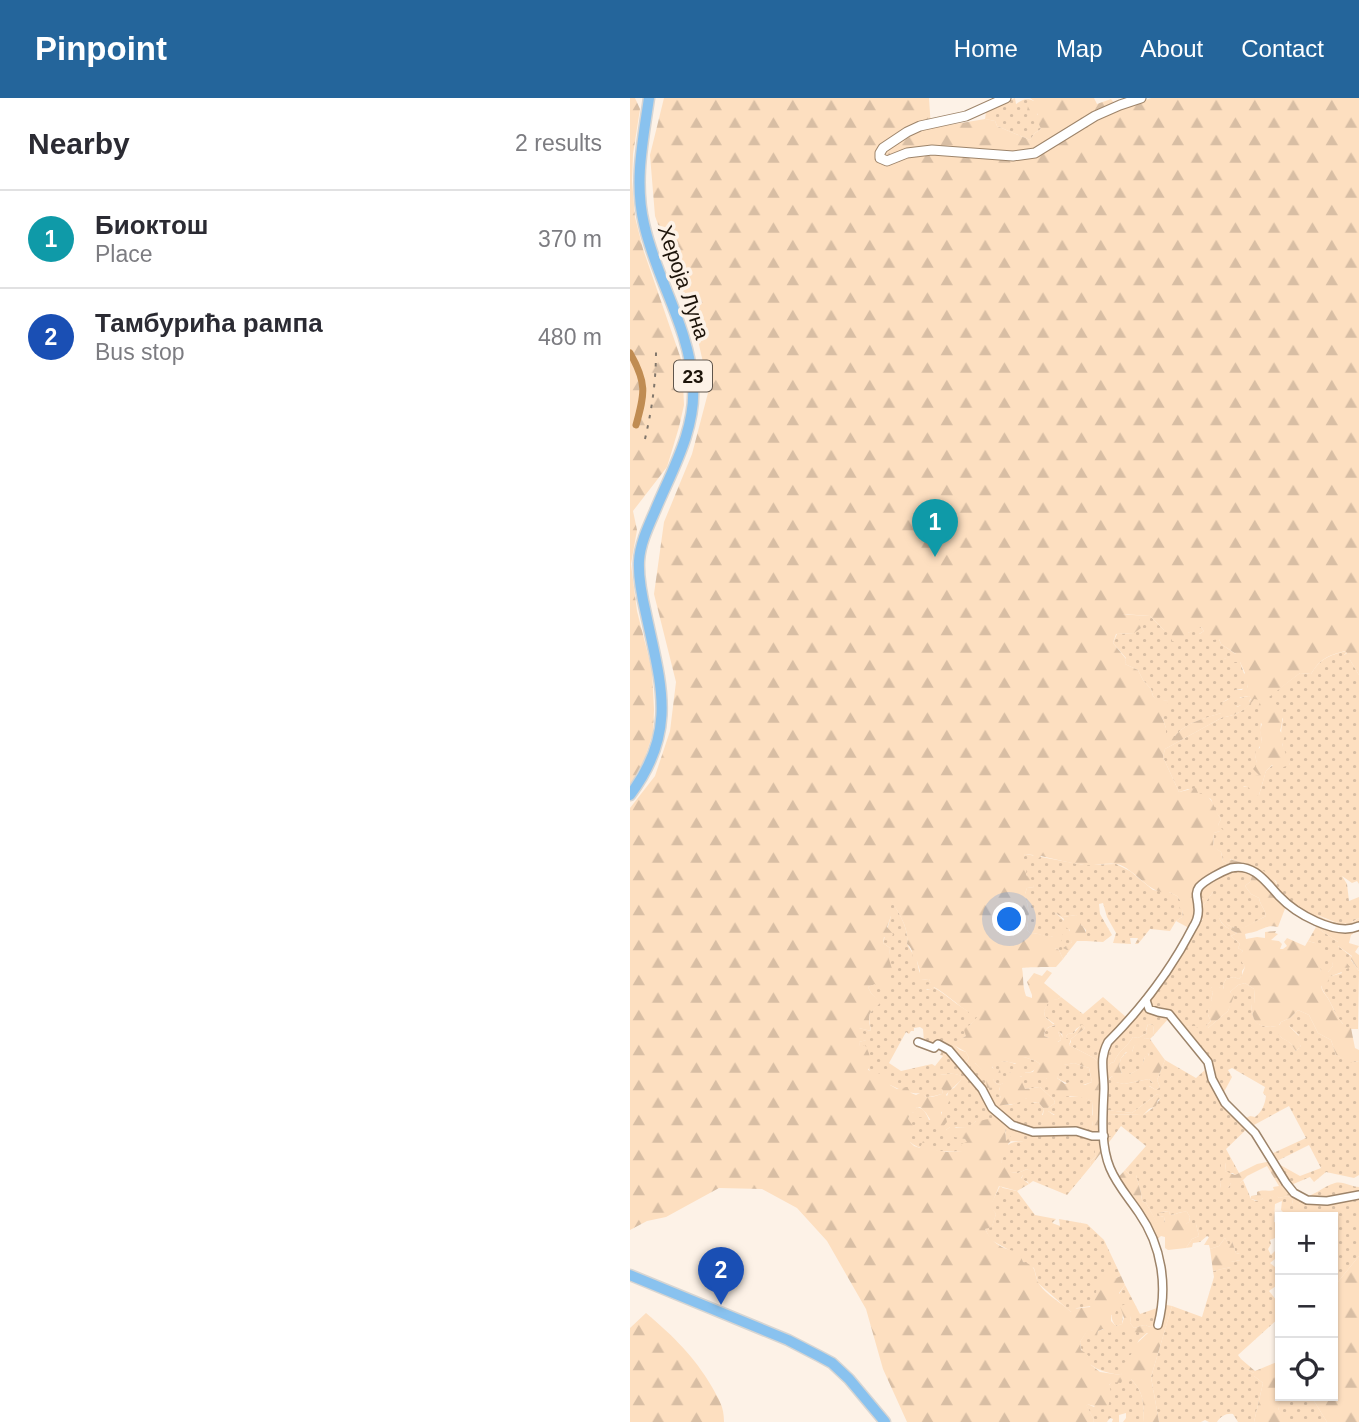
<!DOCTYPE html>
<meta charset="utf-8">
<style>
:root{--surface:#fff;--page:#f7f7f7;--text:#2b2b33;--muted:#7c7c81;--line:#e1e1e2;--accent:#24659b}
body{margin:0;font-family:Arial,sans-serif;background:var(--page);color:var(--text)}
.controls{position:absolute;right:21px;bottom:21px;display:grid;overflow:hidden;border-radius:0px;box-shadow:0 2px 5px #0004}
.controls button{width:63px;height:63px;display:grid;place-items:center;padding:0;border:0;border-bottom:2px solid var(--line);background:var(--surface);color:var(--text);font:35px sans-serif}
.you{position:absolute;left:380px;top:822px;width:24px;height:24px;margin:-18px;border:5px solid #fff;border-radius:50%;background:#1a73e8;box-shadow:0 0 0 10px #1a73e833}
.badge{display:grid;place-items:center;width:46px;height:46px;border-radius:50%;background:var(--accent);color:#fff;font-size:23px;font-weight:700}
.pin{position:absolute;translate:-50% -58px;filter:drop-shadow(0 2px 4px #0008)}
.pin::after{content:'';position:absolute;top:37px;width:24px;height:21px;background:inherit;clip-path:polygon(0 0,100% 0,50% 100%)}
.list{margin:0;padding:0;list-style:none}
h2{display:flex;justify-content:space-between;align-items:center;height:91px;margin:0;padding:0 28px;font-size:30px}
h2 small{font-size:23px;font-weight:400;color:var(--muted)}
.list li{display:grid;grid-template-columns:46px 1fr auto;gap:21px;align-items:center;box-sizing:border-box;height:98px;padding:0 28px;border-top:2px solid var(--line)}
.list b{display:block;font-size:26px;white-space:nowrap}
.list p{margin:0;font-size:23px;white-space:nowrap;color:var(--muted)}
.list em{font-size:23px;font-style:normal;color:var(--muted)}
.icon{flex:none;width:38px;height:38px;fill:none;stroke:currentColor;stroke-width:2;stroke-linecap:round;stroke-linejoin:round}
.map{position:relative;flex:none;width:729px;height:1324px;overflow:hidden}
header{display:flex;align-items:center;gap:42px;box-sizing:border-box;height:98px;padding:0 35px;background:var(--accent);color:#fff}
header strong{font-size:33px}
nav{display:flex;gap:38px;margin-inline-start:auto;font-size:24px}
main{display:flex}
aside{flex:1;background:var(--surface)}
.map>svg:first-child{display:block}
.green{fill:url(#green-dots);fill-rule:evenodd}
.forest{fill:url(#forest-firs);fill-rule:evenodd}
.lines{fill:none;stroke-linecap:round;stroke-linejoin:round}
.canal{stroke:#c08c52;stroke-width:7}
.minor-casing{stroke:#9d846a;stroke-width:10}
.tertiary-casing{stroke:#9d846a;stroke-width:11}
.primary-casing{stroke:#d6d5d3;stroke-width:13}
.minor{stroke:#fff;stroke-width:7}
.tertiary{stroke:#fff;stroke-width:9}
.primary{stroke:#89c2ef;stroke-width:10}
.rail{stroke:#80766b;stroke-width:2;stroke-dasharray:3.5 7;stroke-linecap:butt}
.labels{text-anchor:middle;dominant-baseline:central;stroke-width:7;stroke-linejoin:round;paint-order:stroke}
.shield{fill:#fdf2e7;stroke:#60564c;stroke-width:2}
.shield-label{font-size:19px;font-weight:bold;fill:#1c1309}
.street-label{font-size:21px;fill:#1c1309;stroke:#fdf2e7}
</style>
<header>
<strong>Pinpoint</strong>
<nav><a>Home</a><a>Map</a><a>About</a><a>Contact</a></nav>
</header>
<main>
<aside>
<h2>Nearby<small>2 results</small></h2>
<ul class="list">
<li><span class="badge" style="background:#0f9aa8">1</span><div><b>Биоктош</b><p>Place</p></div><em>370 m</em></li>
<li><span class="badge" style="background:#1a4fb4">2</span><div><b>Тамбурића рампа</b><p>Bus stop</p></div><em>480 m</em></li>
</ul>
</aside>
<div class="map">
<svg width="729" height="1324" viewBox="0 0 729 1324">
<defs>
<pattern id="green-dots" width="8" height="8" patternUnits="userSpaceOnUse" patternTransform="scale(1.75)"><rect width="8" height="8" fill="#fddfc0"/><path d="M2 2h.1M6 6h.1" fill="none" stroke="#d8bea4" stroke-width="1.8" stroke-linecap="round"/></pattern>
<pattern id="forest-firs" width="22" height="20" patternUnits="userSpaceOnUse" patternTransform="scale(1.75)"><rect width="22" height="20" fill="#fddfc0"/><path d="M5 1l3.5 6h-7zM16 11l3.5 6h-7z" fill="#d8bea4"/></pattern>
</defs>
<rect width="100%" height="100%" fill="#fdf2e7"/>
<g class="green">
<path d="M 385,0 L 386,6 C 393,1 397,0 404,3 L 411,31 L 405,35 L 400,42 L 367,28 L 365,23 L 355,21 L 356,15 L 362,10 Z"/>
<path d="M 486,516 L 520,518 L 534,532 L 558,535 L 570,528 L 574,533 L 569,536 L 589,541 L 591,546 L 607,557 L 594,561 L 610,564 L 618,587 L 617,590 L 605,592 L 610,600 L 619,598 L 621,600 L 619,604 L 606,609 L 598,601 L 593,604 L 591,615 C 576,620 555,625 545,638 L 535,638 L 536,630 L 532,619 L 538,602 L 528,604 L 523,598 L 521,591 L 513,582 L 508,572 L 495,566 L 496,560 L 483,545 L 487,536 L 504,535 Z"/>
<path d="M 716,553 L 717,554 L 714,557 L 720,562 L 729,577 L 729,786 L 727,783 L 722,785 L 712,778 L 717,786 L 719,803 L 729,799 L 729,820 L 720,825 L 710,826 L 690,818 L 659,810 L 640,790 L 647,786 L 646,783 L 623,768 L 600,761 L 598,766 L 593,763 L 591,754 L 583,749 L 584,735 L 590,733 L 588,727 L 591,721 L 585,713 L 581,701 L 558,691 L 549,694 L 533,659 L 535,651 L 593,619 C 604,619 619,610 624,600 L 632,602 C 632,617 629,631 632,644 L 625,657 L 630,677 L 613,689 L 619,689 L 629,697 L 636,673 L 643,667 L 660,667 C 652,652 649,638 653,621 L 638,599 L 670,575 L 681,576 C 691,560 698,558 716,553 Z"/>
<path d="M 395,756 L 454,767 L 486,766 L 500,773 L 523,792 L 539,794 L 547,798 L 550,802 L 553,812 L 552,819 L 546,823 L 540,833 L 520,831 L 508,846 L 505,846 L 508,840 L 500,840 L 501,846 L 483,845 L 486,835 L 477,819 L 473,805 L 469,806 L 470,816 L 482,837 L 473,844 L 456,843 L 456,832 L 451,827 L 446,817 L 433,819 L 424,814 C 435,822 440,829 442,844 L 434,850 L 439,853 L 433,861 L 429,852 L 425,850 L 425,838 C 414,840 410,835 400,835 L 397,832 L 399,815 L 396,799 L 407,796 L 395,796 L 397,790 L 404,789 L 396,777 L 391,765 Z"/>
<path d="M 602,768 L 619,775 L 622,779 L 620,784 L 615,788 L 621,796 L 629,800 C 630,807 635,811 636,818 C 614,829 608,839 589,819 C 591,828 600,831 607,835 L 601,838 L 610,846 L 608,850 L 613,853 L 609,858 L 615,869 L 612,873 L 612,877 L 609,881 L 604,879 L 596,881 L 593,887 L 594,892 L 589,889 L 582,889 L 580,892 L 583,894 L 581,902 L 584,905 C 577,912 576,914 581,923 L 576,928 L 559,928 L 557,929 L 578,930 L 598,913 L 603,898 L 600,894 L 608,887 L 615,885 L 624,891 L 625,906 L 621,906 C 623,927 628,929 648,929 C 648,942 654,939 660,945 C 663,948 664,950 666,953 L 671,948 L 666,942 L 669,937 L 659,928 L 649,928 L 651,924 L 660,920 L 668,912 L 679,917 L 688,935 L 701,942 L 706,957 L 721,964 L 725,963 L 729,964 L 729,1077 L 724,1080 L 696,1074 L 684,1084 L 680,1079 L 661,1087 L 641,1063 L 641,1056 L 676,1040 L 659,1008 L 624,1027 L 622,1026 L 596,1051 L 609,1075 L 605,1077 L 603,1075 L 598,1075 L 595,1073 L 596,1065 L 591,1065 L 591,1077 L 595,1080 L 590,1084 L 591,1090 L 598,1090 L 601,1085 L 610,1085 L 613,1082 L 621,1101 C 626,1104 629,1103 633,1100 L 640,1100 L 646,1096 L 649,1100 L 658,1098 L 662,1101 L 663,1106 L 669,1106 L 673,1103 L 672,1099 C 684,1099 693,1088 705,1085 C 714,1083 721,1089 729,1089 L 729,1158 L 703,1190 L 703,1119 L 654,1119 L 655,1116 L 651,1112 L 652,1103 L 645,1106 L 644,1124 L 650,1126 L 650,1138 L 640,1142 L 641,1146 L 638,1151 L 641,1157 L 645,1153 L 650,1154 L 650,1169 L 645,1161 L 640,1165 L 650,1173 L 650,1185 L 639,1193 L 647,1203 L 650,1201 L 650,1219 L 608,1257 L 611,1261 L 609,1263 L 611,1268 L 624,1275 L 624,1278 L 633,1285 L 624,1324 L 608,1324 L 603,1316 C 596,1315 591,1318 587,1324 L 579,1324 L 575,1322 L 571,1324 L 529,1324 L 521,1279 L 542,1208 L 572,1219 L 584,1179 L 583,1173 L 601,1169 L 600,1164 L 610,1162 L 610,1156 L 606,1155 L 602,1144 L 599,1148 L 595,1140 L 589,1148 L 580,1151 L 579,1147 L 574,1147 L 579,1139 L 577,1138 L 570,1144 L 563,1145 L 562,1149 L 556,1150 L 562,1141 L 569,1138 L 566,1126 L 554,1126 L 552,1129 L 546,1132 L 543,1137 L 540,1138 L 536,1134 L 533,1135 L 533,1130 L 542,1126 C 548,1130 554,1127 559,1124 L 560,1119 L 557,1114 C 550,1113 546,1117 540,1117 L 539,1113 L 532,1114 L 529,1116 L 530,1118 L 534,1119 L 535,1125 L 528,1127 L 516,1105 L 512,1103 L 511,1095 L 506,1077 L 500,1077 L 495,1072 L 516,1048 L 491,1028 L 483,1039 L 477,1039 L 476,1028 L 478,1016 L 513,1017 C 517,1014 522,1011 525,1008 C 528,1005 528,1002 532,999 L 527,996 L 502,1015 L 476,1012 C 477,1001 474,986 482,978 L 486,984 L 494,986 L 519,981 L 523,985 L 519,988 L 526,992 L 530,989 L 527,982 L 535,962 L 566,980 L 576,971 L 576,967 L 538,921 L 524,937 L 523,927 L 518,926 L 516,932 L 517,935 L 508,940 L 503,939 C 497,949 489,952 484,964 L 481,965 L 475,970 L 464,960 L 439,947 L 441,944 L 441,941 L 455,930 L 452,927 L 446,931 L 444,935 L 438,936 L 436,938 L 439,941 L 433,941 L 432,936 L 428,933 L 431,942 L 427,944 L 426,940 L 419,940 L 414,938 C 415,929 419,929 426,927 L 415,919 L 414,913 L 419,902 L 428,901 L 431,899 L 453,916 L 473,899 L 496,919 L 521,892 L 559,830 L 566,830 L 573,821 L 572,809 L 583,794 L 583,785 L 587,780 ZM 602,970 L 635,989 L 633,995 L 636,998 C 635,1006 632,1014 625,1019 L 620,1018 L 616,1020 L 617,1022 L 592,1006 L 594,994 L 602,979 L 598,972 ZM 679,1047 L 691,1070 L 670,1078 L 645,1064 Z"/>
<path d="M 261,802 C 269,815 279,830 277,846 L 287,863 L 291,882 L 299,881 L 302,887 L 296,892 L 301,891 L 303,889 C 319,898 331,912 349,918 L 340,927 L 336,938 L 323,946 L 330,952 L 336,954 L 339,960 L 335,966 L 345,965 L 369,989 L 371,997 L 369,1007 L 381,1007 L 396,1000 L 404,1005 L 408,1004 L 414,1011 L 412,1017 L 425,1017 L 418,1013 L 418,1010 L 425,1005 L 424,1002 L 410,989 L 395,991 L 392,986 L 374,985 L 369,987 L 363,983 C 365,978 365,972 362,968 C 370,962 375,962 385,966 L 394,959 L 406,963 L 410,966 C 397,982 395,970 379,975 C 390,979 401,981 412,977 L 440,999 L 454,999 L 462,1003 L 463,1036 L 466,1058 L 460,1064 L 461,1068 L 437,1097 L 403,1083 L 399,1086 L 398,1084 L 391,1081 L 393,1077 L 401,1074 L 397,1071 L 388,1075 L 381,1074 L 371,1064 C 376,1048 375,1043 393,1044 L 394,1041 L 376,1044 L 375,1027 L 354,1023 L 346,1023 L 339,1030 L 320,1029 L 316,1032 L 335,1041 L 338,1044 L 333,1053 C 318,1054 290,1054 280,1044 L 278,1021 L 280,1015 L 284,1014 L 287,1009 C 294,1010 297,1017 299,1022 L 311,1017 L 319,992 L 324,990 L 333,980 C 326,974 319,976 310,977 L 313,992 L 312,996 C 306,997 302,999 296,999 L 292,995 C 278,998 245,982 238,970 C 233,963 230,952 229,944 L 236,942 L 228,933 L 229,930 L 241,933 C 238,912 237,919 250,904 L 241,895 L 238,889 C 254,883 258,866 260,850 L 253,845 L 261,818 ZM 290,929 L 293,931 L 294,944 L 312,953 L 310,957 L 313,958 L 305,968 L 302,966 L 271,973 L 259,965 L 276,934 L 279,936 L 281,933 L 284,933 L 284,930 Z"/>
<path d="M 686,829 L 708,844 L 708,848 L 722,859 L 721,862 L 729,873 L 728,931 L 713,931 L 713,926 C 704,915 706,915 700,904 C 697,897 693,895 691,887 L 698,879 L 712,875 L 702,861 L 703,868 L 698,874 L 691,874 L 685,845 L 678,843 Z"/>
<polygon points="515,940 520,941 532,958 519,958 518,955 514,961 512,970 500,976 492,976 489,968 491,960 497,954 502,954 504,948"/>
<path d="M 444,965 L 459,970 L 462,984 C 450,989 438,988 427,980 L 433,967 Z"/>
<polygon points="370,1088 373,1090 387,1093 405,1117 426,1121 422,1125 430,1128 429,1121 457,1126 474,1142 491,1178 486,1180 466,1196 465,1202 461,1208 447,1210 441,1214 408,1185 404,1170 393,1164 379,1152 361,1142 355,1131 362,1128 366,1116 360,1108"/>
<path d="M 495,1187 L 510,1216 L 527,1210 L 532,1224 L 521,1229 L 514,1227 L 504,1230 L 500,1225 L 501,1218 L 493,1215 L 492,1226 L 486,1228 C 475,1216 487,1199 495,1187 Z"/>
<path d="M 458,1231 L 463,1233 L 467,1237 L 468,1233 C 484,1227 501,1234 518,1234 L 509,1242 L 491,1277 C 470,1274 453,1269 450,1244 Z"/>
<path d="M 493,1281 L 501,1281 C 515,1296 513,1305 514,1324 L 493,1324 L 496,1320 L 496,1315 L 489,1317 L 489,1324 L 482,1324 L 483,1321 L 480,1320 L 477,1324 L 463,1324 L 464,1322 L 455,1305 L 464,1309 L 482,1283 Z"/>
<path d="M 650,1286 L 650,1298 L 686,1298 L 684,1303 L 697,1324 L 652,1324 C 652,1318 649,1315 648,1309 C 646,1302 647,1294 647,1288 Z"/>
</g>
<g class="forest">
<path d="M 0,0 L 5,0 L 10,11 L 3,56 L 2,83 L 5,119 L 13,151 L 52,264 L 54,307 L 49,329 L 37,369 L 3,413 L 7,432 L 1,466 L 7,513 L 22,572 L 24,612 L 23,635 L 11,672 L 0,686 L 0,259 C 14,287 13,296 4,326 L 8,328 C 19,292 18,283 0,251 Z"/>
<path d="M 34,0 L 299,0 L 301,30 L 355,21 L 365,23 L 367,28 L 400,42 L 405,35 L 411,31 L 406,19 L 408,16 L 397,13 L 398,8 L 404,3 L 400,0 L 464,0 L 467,6 L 481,1 L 484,5 L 468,21 L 521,0 L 729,0 L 729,577 L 720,562 L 713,558 L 717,555 L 715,553 C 697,558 691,560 681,576 L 670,575 L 639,599 C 652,611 655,615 650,633 L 655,638 L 652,646 L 660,667 L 650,670 L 642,667 L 636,673 L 629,697 L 622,701 L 617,697 L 623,694 L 618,689 L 612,688 L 618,685 L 621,679 L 629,677 L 623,671 L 627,666 L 625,657 L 626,651 L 630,650 L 629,646 L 632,644 L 630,632 L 632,626 L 628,623 L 631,620 L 628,609 L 631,602 L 624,601 C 619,610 604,619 593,619 L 535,651 L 533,659 L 549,694 L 566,690 L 568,695 C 585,698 582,709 591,721 L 588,727 L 594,733 L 593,736 L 590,733 L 584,735 L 583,748 L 591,754 L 593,763 L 598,766 L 599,761 C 616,766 640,770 647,787 L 640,790 L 656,808 L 648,829 C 639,827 637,829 629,832 C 624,835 620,834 615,836 L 616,841 L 627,839 L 635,840 L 635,834 L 646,833 L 645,835 L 648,836 L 641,842 L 649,843 L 652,846 L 650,851 L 653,851 L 657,848 L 654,844 L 657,840 L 675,848 L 678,843 L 685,845 L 694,860 L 690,867 L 691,874 L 698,874 L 703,868 L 701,860 L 711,858 L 720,869 L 712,874 L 699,879 L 699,883 L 691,888 C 693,896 697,897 700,904 C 705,914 705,916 713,926 L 713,931 L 721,930 L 725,950 L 729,952 L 729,964 L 725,963 L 721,965 L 706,957 L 701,942 L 688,935 L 679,917 L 668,912 L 660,920 L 651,924 L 649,927 L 659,928 L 669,938 L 667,942 L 671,948 L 666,953 C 664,951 663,948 661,946 C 654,939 648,942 647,929 C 627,929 623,927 621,906 L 625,905 L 624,891 L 615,885 L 608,887 L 600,894 L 604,898 L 598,913 L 578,930 L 556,930 L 559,928 L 576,928 L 581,923 C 576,914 577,912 583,905 L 581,902 L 583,894 L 579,892 L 582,889 L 589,889 L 594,891 L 593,887 L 596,881 L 604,879 L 609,881 L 612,877 L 615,869 L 608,858 L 613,853 L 608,850 L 610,846 L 601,838 L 607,835 C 597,830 591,827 588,817 C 606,839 614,829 636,818 C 635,811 630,807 629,800 L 621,796 L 615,788 L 620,784 L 622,778 L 619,775 L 602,768 L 587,780 L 583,785 L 583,794 L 572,809 L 573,820 L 566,830 L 559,830 L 546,823 L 552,819 L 553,812 L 549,810 L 550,802 L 547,798 L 539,794 C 520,798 506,771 487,766 C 478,764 465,768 454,767 C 440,765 425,761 411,758 L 406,763 L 403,757 L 395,756 L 392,765 L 397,767 L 396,777 L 401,781 L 404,789 L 397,790 L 395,796 L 407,796 L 407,798 L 396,800 L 399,815 L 397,832 L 400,835 C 409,835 415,839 425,838 L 426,834 L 432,835 L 432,843 L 426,844 L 425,850 L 429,852 L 433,861 L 426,869 C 419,869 397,869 392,870 C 394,881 392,886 396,898 L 402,900 L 402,897 L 397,884 L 404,875 L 412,878 L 417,872 L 422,875 L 414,885 L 431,899 L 428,901 L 419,903 L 414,913 L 415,919 L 423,926 L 430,926 C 421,928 415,928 414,938 L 419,940 L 426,939 L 428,944 L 431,942 L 428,933 L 429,933 L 434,941 L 438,941 L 436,938 L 438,936 L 444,935 L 452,926 L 455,930 L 441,941 L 439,947 L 464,960 L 475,970 L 481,965 L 484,964 C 489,952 497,949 503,939 L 508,940 L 517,935 L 516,933 L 518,926 L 523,927 L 524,937 L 520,941 L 515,940 L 510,946 L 504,948 L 502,954 L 496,954 L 491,960 L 489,968 L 492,976 L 500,976 L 511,970 L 517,954 L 519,958 L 532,958 L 535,962 L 527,982 L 530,989 L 526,992 L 518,987 L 523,985 L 519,981 L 494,986 L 485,984 L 482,978 L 479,981 L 477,1012 L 502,1015 L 527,996 L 533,999 L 528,1002 L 526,1008 L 519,1011 L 513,1017 L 478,1016 L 476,1028 L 477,1039 L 483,1039 L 461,1068 L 460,1064 L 466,1058 L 461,1040 L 463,1036 L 460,1033 L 459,1030 L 463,1027 L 461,1018 L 463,1017 L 462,1003 C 443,993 430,1007 414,983 L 417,981 L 412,978 L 396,982 L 391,978 L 380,979 L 379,975 L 390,970 L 396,975 L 403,974 L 405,970 L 410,966 L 406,963 L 394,959 L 392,966 C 378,966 375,959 362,969 L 364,971 L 370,972 L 371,977 L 365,979 L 363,983 L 369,987 L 382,981 L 391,982 L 395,991 L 410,989 L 424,1002 L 425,1005 L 418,1010 L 418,1013 L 425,1018 L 414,1024 L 412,1022 L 414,1011 L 408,1004 L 400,1005 L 396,1000 C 386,1009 375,1005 364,1009 L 362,1006 L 369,1003 L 371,998 L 367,996 L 370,992 L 369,989 L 357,990 L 356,982 L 352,979 L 355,976 L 345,965 L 339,969 L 335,967 L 339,960 L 336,954 L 322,946 L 336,938 L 333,929 L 340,927 L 348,918 L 345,917 L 342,919 L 338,918 L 339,914 C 327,907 317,896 304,889 L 301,891 L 292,891 L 295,887 L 301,886 L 299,881 L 291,882 L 287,880 L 290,873 L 287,863 L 282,860 C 283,854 282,850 277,846 C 279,831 270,816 261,803 L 261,818 L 257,829 L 263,836 L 261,841 L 254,839 L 253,845 L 260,850 L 259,861 L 262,871 L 254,876 L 260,883 L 260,887 L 251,892 L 245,886 L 238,889 L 241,895 L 251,904 C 238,918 237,913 241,933 L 229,930 L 229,933 L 233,935 L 237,942 L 229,944 L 230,948 L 235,947 C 240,956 242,962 238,972 L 254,977 L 259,982 L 260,987 L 267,991 L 277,989 L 281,995 L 286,997 L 292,994 L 296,999 L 302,999 L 312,996 L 313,992 L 310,990 L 307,982 L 310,977 C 319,976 326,974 334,980 C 331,982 318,994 316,997 L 320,1001 L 315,1013 L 311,1014 L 311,1017 L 316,1020 L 317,1024 L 312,1030 L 305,1029 L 296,1015 L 290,1009 L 287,1009 L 285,1013 L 293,1016 L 294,1020 L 289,1019 L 284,1014 L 280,1016 L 278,1021 L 283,1028 L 280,1044 L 284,1048 L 290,1050 L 293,1043 L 300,1051 L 317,1054 L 332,1053 L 331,1046 L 337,1044 L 335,1041 L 319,1038 L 316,1032 L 320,1029 L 323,1028 L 326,1030 L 339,1029 L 346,1023 C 362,1022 359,1016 375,1027 L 376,1043 L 381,1038 L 388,1036 L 394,1041 L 394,1044 L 381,1043 L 378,1046 L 378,1051 L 375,1052 L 376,1054 L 371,1064 L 379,1067 L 381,1074 L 388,1075 L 397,1071 L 402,1074 L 400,1077 L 393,1077 L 391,1080 L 399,1086 L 387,1093 L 369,1088 L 361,1108 L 366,1116 L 362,1129 L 355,1131 C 363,1146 372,1151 389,1154 L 393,1164 C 408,1167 403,1176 409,1186 C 417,1198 431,1204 441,1214 L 442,1211 L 460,1209 L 462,1203 L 465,1202 L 463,1198 L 466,1196 L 467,1183 L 474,1178 L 481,1177 L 486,1180 L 491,1178 L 495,1187 L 489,1195 L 490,1203 L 485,1216 L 481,1217 L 481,1223 L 486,1228 L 492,1226 L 494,1220 L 490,1208 L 499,1205 L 505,1216 L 501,1218 L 500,1225 L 504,1230 L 514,1227 L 521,1229 L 532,1224 L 527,1210 L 537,1207 L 542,1208 L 521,1279 L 529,1324 L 514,1324 C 513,1305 515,1296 501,1281 L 493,1281 L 491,1285 L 482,1284 L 479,1287 L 481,1294 L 478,1311 L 456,1306 L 464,1322 L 463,1324 L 277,1324 L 253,1271 L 236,1211 L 197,1143 L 167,1110 L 132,1091 L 89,1090 L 36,1119 L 17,1123 L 0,1132 L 0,710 L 25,678 L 40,633 L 46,584 L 24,496 L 34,424 L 62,356 L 79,291 L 65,229 L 25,118 L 20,57 ZM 493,516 L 520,518 L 534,532 L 541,535 L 542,543 L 550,545 L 558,535 L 571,529 L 574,533 L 568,537 L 578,543 L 589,541 L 591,546 L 606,556 L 594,561 L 593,564 L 610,564 L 615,575 L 610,580 L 618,587 L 617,590 L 614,589 L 612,592 L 605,592 L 602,593 L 606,600 L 619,598 L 621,601 L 619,604 L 612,604 L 611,607 L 607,609 L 599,601 L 593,604 L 590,611 L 591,615 C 575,620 555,625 545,638 L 536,638 L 536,630 L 532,619 L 537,613 L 538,602 L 528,603 L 523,598 L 521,591 L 513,582 L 508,572 L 495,566 L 496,561 L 483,545 L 486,536 L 504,535 L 511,530 L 509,520 ZM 444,965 L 459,970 L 462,984 L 455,987 L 444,982 L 435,986 L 427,980 L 434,967 ZM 473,1231 L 479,1235 L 487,1231 L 502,1234 L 518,1235 L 504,1248 L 501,1257 L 496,1257 L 497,1264 L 493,1265 L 491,1277 L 470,1274 L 461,1267 L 458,1257 L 451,1252 L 450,1244 L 458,1232 L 463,1233 L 464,1238 L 467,1238 L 468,1233 Z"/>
<path d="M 663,804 C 677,811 703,829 718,825 C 722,825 726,822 729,820 L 729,832 L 721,837 L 719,845 L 729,848 L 725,854 L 729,857 L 729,873 L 721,861 L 722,858 L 708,848 L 708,844 L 686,829 L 687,827 L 659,810 Z"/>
<path d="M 425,812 L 433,819 L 446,817 L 451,821 L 451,827 C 456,832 457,836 456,843 L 447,843 L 439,853 L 433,850 L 442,844 L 438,835 L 440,832 L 432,827 L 434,821 L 423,813 Z"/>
<path d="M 641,1063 L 673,1103 L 669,1106 L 663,1106 L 662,1101 L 658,1098 L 649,1100 L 646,1097 L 640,1100 L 633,1100 L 629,1103 L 621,1101 L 621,1098 L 627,1097 L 627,1094 C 633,1091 637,1094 644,1092 L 643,1089 L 649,1088 L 637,1068 L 617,1078 L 610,1085 L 601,1085 L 598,1090 L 591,1090 L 590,1084 L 594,1080 L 591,1078 L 591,1065 L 596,1064 L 595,1073 L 605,1077 L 627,1066 Z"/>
<path d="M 495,1072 L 500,1077 L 506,1077 L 511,1095 L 512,1103 L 516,1105 L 528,1126 L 535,1124 L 534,1119 L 530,1118 L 528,1115 L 539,1113 L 540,1117 C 546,1117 551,1113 557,1114 L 560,1119 L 559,1124 L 556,1126 L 566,1126 L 569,1138 L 562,1141 L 556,1150 L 538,1152 L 535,1150 L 535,1139 L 531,1138 L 525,1143 L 483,1085 Z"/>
<polygon points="595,1140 599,1147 602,1143 606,1155 610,1156 610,1162 601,1164 601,1169 583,1173 580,1151 589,1148"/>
<polygon points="729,1158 729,1324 697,1324 684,1303 686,1298 703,1298 703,1207 705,1204 705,1201 703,1199 703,1190"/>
<path d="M 16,1215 C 43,1238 64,1258 82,1289 C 89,1302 94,1308 94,1324 L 0,1324 L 0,1230 Z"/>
<polygon points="650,1259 650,1286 647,1288 647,1298 651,1302 648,1310 653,1321 652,1324 624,1324 633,1285 624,1278 624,1275 611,1268 608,1263 611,1261 625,1273 647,1264"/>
</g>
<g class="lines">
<path class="canal" d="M 0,255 C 17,285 15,295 6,327"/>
<defs>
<g id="minor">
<polyline points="516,902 519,911 528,914 539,916 578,964 582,981 595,1005 625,1035 656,1085 664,1095 677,1102 697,1103 729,1097"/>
<polyline points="288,944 304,950 308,946 319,952 352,991 362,1010 382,1027 403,1034 446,1033 462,1038 474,1038"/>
<path d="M 528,1227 C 538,1189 532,1148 509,1115 C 499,1100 487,1087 480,1070 C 470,1046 473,1016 474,991 C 474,972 469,961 478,944 C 512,910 541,872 563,829 C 567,823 569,816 568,809 C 568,801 564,796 569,789 C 575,782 593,773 601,770 C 624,765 636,784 649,798 C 665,815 706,839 729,828"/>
</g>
<polyline id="tertiary" points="376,0 336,18 290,28 277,34 253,50 250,55 250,60 257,63 277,55 302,52 383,58 405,55 465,18 490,7 511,0"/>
<g id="primary">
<path d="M 0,697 C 48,633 31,587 16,516 C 12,499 8,481 9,463 C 10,446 18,429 25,413 C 41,374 66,332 63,288 C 60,230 26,181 14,126 C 4,84 13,42 19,0"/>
<polyline points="0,1177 158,1242 189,1258 202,1265 219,1281 255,1324"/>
</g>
</defs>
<use href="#minor" class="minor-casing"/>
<use href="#tertiary" class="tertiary-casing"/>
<use href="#primary" class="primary-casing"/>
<use href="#minor" class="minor"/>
<use href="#tertiary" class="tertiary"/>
<use href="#primary" class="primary"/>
<path class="rail" d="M 15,341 C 22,311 26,283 26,253"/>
</g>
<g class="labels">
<rect class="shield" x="44" y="262.5" width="38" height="31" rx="5"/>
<g class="shield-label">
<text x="63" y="278">23</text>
</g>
<g class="street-label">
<text transform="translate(54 184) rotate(71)">Хероја Луна</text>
</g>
</g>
</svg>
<div class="controls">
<button>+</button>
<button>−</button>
<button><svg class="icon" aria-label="locate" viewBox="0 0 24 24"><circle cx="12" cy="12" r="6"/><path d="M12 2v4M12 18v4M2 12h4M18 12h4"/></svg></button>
</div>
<div class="you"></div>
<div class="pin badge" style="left:305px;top:459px;background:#0f9aa8">1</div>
<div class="pin badge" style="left:91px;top:1207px;background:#1a4fb4">2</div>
</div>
</main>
